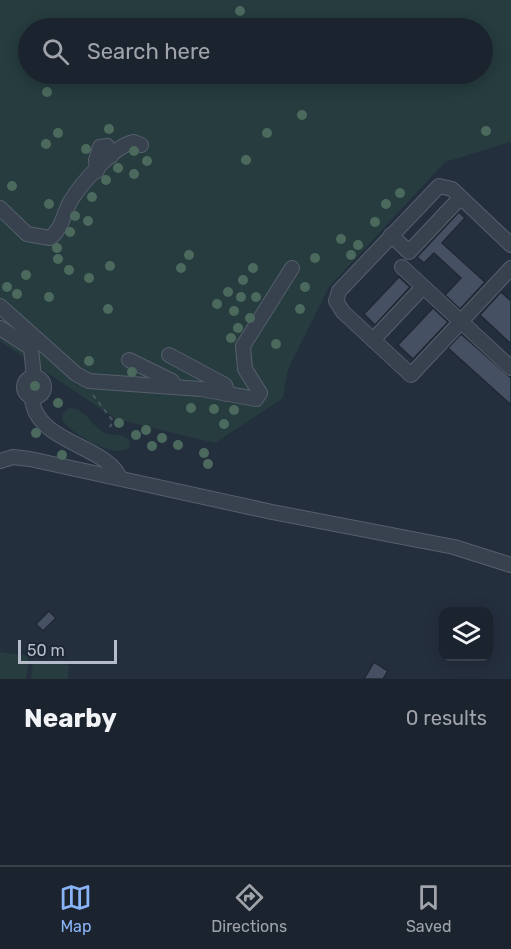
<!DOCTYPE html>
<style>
:root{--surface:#1b232e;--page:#282f3a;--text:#f1f3f6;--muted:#a0a4aa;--line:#39404a;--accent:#8ab4f8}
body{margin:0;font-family:Rubik,sans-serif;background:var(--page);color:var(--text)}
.controls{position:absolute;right:18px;bottom:18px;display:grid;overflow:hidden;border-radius:12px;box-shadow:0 3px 15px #0003}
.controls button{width:54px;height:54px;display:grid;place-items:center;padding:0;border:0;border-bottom:2px solid var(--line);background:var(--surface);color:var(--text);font:30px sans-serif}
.scale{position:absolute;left:18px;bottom:15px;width:99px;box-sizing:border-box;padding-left:6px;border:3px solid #b4bcc9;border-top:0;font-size:16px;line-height:21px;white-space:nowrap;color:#b4bcc9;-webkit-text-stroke:4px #1d2633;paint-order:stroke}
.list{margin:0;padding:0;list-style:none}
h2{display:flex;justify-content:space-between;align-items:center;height:78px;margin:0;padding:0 24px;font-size:26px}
h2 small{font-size:20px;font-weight:400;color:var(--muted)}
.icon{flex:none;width:33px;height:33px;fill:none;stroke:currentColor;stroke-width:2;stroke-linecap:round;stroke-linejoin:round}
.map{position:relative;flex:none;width:511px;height:679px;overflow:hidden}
.search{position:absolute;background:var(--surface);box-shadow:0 3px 15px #0003;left:18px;right:18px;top:18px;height:66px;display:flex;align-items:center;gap:15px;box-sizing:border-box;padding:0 21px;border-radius:33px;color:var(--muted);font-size:22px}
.sheet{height:186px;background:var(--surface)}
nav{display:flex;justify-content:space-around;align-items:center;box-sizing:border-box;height:84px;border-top:2px solid var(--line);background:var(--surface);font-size:16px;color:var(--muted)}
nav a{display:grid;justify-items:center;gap:3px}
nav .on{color:var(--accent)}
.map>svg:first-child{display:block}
.green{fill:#263c3f;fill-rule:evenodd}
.building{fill:#455162;stroke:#1f2835;stroke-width:1.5}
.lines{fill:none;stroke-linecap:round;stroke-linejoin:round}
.minor-casing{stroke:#565f6c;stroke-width:16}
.path{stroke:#44595c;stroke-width:2;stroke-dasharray:4.5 4.5;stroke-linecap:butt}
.minor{stroke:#38414e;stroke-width:14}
.tree{fill:#4b6a5d}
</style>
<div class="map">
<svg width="511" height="679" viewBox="0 0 511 679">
<rect width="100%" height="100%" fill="#242f3e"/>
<g class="green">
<path d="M 0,0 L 511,0 L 511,142 L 445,162 L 329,287 L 288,369 L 283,398 L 215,443 L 116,419 L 0,341 ZM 28,28 L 482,28 L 482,74 L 28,74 Z"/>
<path d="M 69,408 C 85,408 91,424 103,432 C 113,438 122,431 130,441 L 129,448 C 115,460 69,433 62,419 L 63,413 Z"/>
<polygon points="0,652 29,656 26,679 0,679"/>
<polygon points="33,660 69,665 68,679 31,679"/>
</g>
<g class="building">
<polygon points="459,212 465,218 442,243 485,282 460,309 445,295 461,278 434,253 424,263 417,257"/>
<polygon points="399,277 410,287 375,325 364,314"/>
<polygon points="501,292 511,301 511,344 480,315"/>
<polygon points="433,308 448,322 413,359 398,345"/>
<polygon points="461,334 511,378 511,405 448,348"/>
<polygon points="49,611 56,618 43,631 36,624"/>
<polygon points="374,662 388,671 383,679 364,679"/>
</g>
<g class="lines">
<defs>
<g id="minor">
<polyline points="97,171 96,160 100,147 107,146 111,156"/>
<path d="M 0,208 L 27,234 L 50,238 C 62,229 63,215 70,202 C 80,185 114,145 134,142 L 141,145"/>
<polyline points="391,235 409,252 460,198"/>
<polyline points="511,245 452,189 439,186 339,291 336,301 343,312 411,375 511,268"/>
<polyline points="402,267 511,368"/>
<polyline points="0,306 76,374 89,381 201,389 256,399 260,393 245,369 243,346 292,268"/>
<polyline points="0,328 31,348 34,377"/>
<polyline points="373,340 423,287"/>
<polyline points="169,355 225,385 228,394"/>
<polyline points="129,360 172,381 174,387"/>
<circle cx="34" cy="387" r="10"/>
<path d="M 32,398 C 35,443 107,445 120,478"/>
<polyline points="0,461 13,457 30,459 272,512 454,547 511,565"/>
</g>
</defs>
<use href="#minor" class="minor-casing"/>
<polyline class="path" points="93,395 113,421 110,427"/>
<use href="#minor" class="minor"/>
</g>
<g class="tree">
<circle cx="240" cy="11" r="5"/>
<circle cx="47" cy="92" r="5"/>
<circle cx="302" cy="115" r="5"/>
<circle cx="109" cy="129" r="5"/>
<circle cx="486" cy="131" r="5"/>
<circle cx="58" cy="133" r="5"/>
<circle cx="267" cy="133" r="5"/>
<circle cx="46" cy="144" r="5"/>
<circle cx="86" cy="149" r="5"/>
<circle cx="134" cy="151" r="5"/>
<circle cx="246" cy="160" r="5"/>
<circle cx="147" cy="161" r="5"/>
<circle cx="118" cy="168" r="5"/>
<circle cx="134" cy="174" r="5"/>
<circle cx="106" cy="180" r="5"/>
<circle cx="12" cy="186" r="5"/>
<circle cx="400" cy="193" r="5"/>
<circle cx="92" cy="197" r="5"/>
<circle cx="49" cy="204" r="5"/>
<circle cx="386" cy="204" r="5"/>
<circle cx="75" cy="216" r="5"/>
<circle cx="88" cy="221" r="5"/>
<circle cx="375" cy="222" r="5"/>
<circle cx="70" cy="232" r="5"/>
<circle cx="341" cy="239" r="5"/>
<circle cx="358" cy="245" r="5"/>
<circle cx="57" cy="248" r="5"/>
<circle cx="189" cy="255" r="5"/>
<circle cx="351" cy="255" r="5"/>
<circle cx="315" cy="258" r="5"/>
<circle cx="58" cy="259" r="5"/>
<circle cx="110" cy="266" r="5"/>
<circle cx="181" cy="268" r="5"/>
<circle cx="253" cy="268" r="5"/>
<circle cx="69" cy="270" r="5"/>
<circle cx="26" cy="275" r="5"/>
<circle cx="89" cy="278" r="5"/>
<circle cx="243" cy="280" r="5"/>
<circle cx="7" cy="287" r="5"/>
<circle cx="305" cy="287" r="5"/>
<circle cx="228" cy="292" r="5"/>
<circle cx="17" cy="294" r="5"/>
<circle cx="49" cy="297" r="5"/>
<circle cx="241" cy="297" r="5"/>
<circle cx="256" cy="297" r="5"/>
<circle cx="217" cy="304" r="5"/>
<circle cx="108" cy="309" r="5"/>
<circle cx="300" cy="309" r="5"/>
<circle cx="234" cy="311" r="5"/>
<circle cx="250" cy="318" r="5"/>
<circle cx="238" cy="328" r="5"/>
<circle cx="231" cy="338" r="5"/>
<circle cx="276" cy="344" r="5"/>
<circle cx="89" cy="361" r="5"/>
<circle cx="132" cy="372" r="5"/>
<circle cx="35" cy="386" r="5"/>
<circle cx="58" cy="403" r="5"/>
<circle cx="191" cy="408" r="5"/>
<circle cx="214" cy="409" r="5"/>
<circle cx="234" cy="410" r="5"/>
<circle cx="119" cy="423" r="5"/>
<circle cx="224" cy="424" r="5"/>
<circle cx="146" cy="430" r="5"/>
<circle cx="36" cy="433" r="5"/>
<circle cx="136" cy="435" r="5"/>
<circle cx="162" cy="438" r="5"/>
<circle cx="178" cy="445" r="5"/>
<circle cx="152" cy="446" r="5"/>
<circle cx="204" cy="453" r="5"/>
<circle cx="62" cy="455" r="5"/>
<circle cx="208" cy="464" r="5"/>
</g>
</svg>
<div class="controls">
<button><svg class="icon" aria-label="layers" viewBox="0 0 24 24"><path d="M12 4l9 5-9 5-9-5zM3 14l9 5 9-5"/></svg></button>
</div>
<div class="scale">50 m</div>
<div class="search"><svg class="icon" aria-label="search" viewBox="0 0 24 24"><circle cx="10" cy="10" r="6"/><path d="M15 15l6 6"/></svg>Search here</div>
</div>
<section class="sheet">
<h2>Nearby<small>0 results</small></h2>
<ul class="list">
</ul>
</section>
<nav>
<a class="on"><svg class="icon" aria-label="map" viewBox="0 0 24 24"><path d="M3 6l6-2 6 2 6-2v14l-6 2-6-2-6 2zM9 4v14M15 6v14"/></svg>Map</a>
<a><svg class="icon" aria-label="directions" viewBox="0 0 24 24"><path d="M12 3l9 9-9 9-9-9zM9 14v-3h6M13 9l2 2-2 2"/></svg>Directions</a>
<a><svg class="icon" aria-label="saved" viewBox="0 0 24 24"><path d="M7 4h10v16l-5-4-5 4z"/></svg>Saved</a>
</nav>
